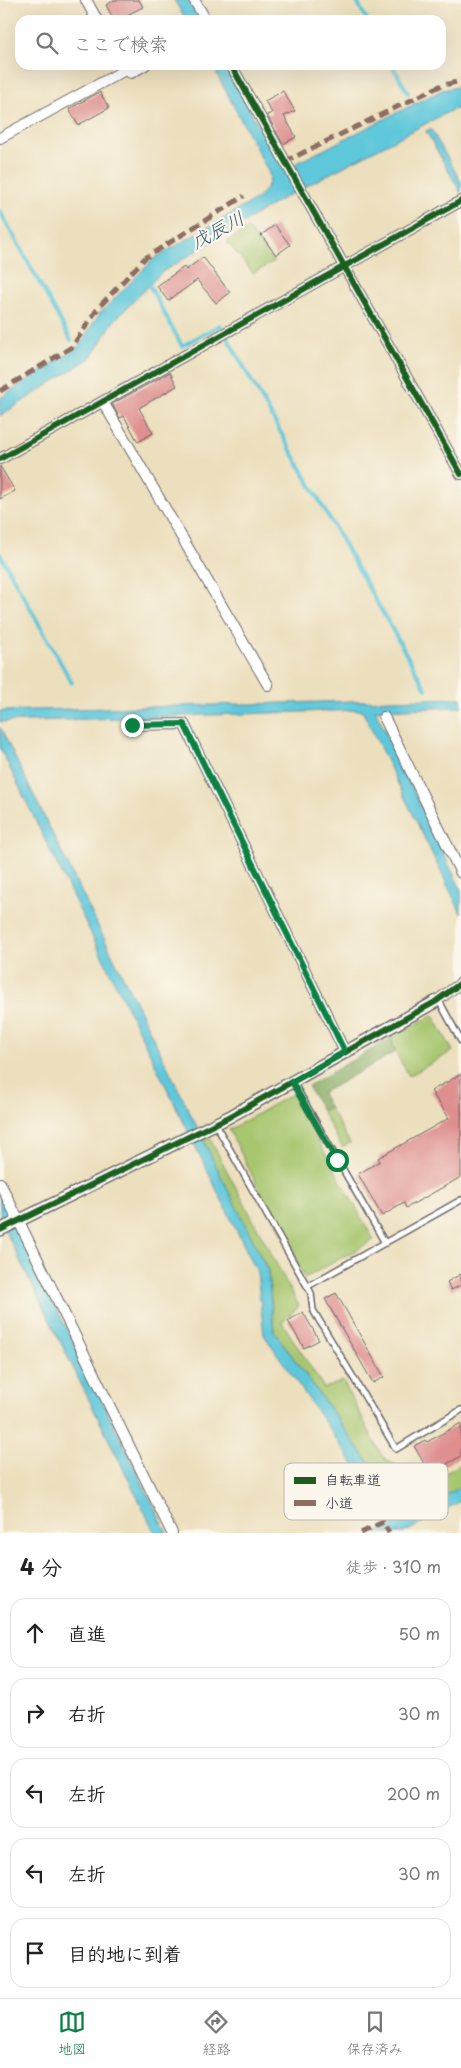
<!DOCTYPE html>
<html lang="ja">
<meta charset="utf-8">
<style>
:root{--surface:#fff;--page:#f2f2f2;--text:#222;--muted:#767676;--line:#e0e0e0;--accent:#0b8043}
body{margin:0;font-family:"Playpen Sans","Klee One",sans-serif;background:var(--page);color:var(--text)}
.stop{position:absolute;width:15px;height:15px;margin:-11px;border:4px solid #0b8043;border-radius:50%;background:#fff}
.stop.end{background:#0b8043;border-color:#fff;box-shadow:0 1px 5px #0008}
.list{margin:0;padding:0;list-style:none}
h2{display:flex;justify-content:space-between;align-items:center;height:65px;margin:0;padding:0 20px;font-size:21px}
h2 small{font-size:16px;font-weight:400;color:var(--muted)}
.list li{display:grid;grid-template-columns:32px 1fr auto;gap:15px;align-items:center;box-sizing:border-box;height:70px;margin:0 10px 10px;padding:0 10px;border:1px solid var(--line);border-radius:15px}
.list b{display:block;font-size:19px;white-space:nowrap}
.list em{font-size:16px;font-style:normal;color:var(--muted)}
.icon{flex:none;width:28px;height:28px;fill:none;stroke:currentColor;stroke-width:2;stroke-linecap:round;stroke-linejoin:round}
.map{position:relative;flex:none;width:461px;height:1533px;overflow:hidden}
.search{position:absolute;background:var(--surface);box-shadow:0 5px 20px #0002;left:15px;right:15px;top:15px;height:55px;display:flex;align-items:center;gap:12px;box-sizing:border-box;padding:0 18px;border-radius:15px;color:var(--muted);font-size:19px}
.sheet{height:465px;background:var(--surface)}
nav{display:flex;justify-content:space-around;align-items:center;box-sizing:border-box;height:70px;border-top:1px solid var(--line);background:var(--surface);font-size:14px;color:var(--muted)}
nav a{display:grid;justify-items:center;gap:2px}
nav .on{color:var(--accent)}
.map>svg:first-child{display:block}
.green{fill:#a7c66e;stroke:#647454}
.forest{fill:#85ab61;stroke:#54664e}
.water{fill:#5fc7da;stroke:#40748a}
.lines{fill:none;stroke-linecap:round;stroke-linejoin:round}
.stream{stroke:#5fc7da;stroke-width:4}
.building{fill:#de8f8e}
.service-casing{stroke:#696468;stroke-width:8}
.minor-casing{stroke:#696468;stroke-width:12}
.tertiary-casing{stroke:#696468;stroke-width:14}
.service{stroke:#fff;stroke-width:5}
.minor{stroke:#fff;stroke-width:10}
.tertiary{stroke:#fff;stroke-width:11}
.quiet{stroke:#8d6e63;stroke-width:5;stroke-dasharray:10 5;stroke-linecap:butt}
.cycleway-casing{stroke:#fbf7ec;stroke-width:9}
.cycleway{stroke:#1b5e20;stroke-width:6}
.route{stroke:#0b8043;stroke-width:6}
.labels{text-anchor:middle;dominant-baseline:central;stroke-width:4.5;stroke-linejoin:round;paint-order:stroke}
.water-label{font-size:19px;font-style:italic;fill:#375c73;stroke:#fbf7ec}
.key{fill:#fbf7ec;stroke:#bab7b7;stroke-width:1}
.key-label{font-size:14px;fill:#22223b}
</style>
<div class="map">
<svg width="461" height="1533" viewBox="0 0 461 1533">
<rect width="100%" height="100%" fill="#fbf7ec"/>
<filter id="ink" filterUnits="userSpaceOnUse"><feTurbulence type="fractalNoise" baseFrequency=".02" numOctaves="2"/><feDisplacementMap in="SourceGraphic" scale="10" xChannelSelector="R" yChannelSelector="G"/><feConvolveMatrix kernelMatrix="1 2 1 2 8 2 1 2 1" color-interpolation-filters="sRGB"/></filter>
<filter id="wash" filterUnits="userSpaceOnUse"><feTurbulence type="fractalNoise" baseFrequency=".0096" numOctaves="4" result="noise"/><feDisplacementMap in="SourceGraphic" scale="20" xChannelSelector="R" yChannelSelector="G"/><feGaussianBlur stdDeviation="1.12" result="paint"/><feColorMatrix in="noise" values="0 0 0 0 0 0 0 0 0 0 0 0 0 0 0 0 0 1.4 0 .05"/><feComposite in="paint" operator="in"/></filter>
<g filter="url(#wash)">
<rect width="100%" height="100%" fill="#ecdfbd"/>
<g class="green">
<polygon points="248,228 274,262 253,273 227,242"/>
<polygon points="433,1015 453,1051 409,1076 395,1052 391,1038"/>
<polygon points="292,1094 374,1240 305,1278 229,1130"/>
<polygon points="329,1107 350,1143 342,1147 322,1111"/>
<polygon points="209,1137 299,1306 282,1322 324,1388 343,1381 382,1456 423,1486 461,1464 461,1487 407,1516 274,1331 268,1271 203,1140"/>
</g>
<polygon class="forest" points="391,1038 395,1052 322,1093 329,1107 322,1111 308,1086"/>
<g class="water">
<polygon points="174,0 190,0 201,20 186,20"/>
<path d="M 212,65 L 225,65 L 283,170 L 442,90 L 461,86 L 461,108 L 452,110 L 285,197 L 162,272 L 114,321 L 90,358 L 0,416 L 0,398 L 78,347 L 100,313 L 155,258 L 257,199 C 265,190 273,183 268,171 Z"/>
<polygon points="431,129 461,182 461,193 426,131"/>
<polygon points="461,698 461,707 375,710 461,890 461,913 362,710 0,722 0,711"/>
<polygon points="0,727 268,1271 274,1331 407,1516 461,1487 461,1501 404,1533 373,1533 393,1526 389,1515 264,1335 257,1272 0,748"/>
<polygon points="0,1193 167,1533 155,1533 0,1220"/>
</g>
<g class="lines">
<g class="stream">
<polyline points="356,0 367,20"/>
<polyline points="392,65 408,93"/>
<polyline points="0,211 71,340"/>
<polyline points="147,281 182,346 220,325 426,689"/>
<polyline points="0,554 72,683"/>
</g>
</g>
<g id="blocks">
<g class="building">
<polygon points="115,0 139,0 143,7 129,14 133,20 114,20 106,5"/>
<polygon points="283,91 295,111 284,116 296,137 283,144 267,115 272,113 265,101"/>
<polygon points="100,92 109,108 78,125 69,109"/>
<polygon points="275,225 290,245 276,255 261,235"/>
<polygon points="203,257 230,293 216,303 197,280 168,301 157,286 184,267 186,270"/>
<polygon points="170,372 177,386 139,408 153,433 138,442 124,416 120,418 112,404"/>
<polygon points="0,466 15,491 0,499"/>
<polygon points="461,1074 461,1177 406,1208 404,1203 382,1216 358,1174 380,1161 378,1158 449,1118 431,1091"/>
<polygon points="461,1274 461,1285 451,1290 447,1282"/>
<polygon points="336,1293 384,1377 373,1383 325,1299"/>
<polygon points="303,1312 319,1340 304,1348 288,1321"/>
<polygon points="461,1423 461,1456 430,1474 414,1446 425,1440 427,1442"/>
</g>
</g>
</g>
<g filter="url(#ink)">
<use href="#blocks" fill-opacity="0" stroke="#696468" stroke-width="1"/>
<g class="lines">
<defs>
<g id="service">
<polyline points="438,999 461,1041"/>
<polyline points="293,1082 385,1243"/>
<polyline points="216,1125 311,1293 313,1310 396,1449 461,1410"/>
<polyline points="308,1286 461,1200"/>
</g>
<g id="minor">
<polyline points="86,0 97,20"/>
<polyline points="194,0 206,20"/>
<polyline points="122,65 125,70 131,73 145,65"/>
<polyline points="231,65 461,474"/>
<polyline points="0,138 125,70"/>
<polyline points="103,402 268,685"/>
<polyline points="0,459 461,201"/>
<polyline points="384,717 461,873"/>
<polyline points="132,725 184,724 345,1052"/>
<polyline points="435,1002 461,983"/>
<polyline points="0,1183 172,1533"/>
</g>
<polyline id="tertiary" points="0,1230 229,1117 435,1002"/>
</defs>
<use href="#service" class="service-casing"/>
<use href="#minor" class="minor-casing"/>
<use href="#tertiary" class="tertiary-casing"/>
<use href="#service" class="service"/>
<use href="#minor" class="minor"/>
<use href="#tertiary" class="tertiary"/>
<g class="quiet">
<polyline points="284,162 440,86 461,81"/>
<polyline points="0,391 72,347 98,308 145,258 244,196"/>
<polyline points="361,1533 383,1522 389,1533"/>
</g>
<defs>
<g id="cycleway">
<polyline points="231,65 461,474"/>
<polyline points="0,459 461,201"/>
<polyline points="0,1230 229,1117 435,1002 461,983"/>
</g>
</defs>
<use href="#cycleway" class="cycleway-casing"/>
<use href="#cycleway" class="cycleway"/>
</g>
</g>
<g class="lines" filter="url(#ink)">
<polyline class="route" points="132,725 184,724 345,1052 292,1082 337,1160"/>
</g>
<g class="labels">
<g class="water-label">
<text transform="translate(217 229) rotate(-28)">戊辰川</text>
</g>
</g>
<rect x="284" y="1463" width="164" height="57" rx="8" class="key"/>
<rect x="294" y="1477" width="22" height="7" fill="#1b5e20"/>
<rect x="294" y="1500" width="22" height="6" fill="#8d6e63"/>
<g class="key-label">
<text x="325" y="1485">自転車道</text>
<text x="325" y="1508">小道</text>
</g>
</svg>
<div class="stop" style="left:337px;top:1160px"></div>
<div class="stop end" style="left:132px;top:725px"></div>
<div class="search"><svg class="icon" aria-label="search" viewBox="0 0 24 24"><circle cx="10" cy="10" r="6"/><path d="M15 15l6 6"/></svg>ここで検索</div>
</div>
<section class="sheet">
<h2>4 分<small>徒歩 · 310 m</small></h2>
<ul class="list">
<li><svg class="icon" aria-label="ahead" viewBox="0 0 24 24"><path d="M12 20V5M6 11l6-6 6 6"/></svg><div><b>直進</b></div><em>50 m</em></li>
<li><svg class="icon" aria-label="right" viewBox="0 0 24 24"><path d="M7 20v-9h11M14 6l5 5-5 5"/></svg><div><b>右折</b></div><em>30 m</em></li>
<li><svg class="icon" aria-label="left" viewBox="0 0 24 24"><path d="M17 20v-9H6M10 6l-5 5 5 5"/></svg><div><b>左折</b></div><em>200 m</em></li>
<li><svg class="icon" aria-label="left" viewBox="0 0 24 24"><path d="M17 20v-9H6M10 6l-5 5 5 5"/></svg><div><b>左折</b></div><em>30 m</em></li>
<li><svg class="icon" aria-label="arrive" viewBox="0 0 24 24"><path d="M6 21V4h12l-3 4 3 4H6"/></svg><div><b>目的地に到着</b></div></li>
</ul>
</section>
<nav>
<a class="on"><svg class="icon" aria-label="map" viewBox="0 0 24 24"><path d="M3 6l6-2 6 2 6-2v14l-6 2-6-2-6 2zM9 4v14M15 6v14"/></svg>地図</a>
<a><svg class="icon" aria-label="directions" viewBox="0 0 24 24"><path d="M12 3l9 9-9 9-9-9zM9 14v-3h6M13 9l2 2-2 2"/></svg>経路</a>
<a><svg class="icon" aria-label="saved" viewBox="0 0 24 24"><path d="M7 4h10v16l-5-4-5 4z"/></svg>保存済み</a>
</nav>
